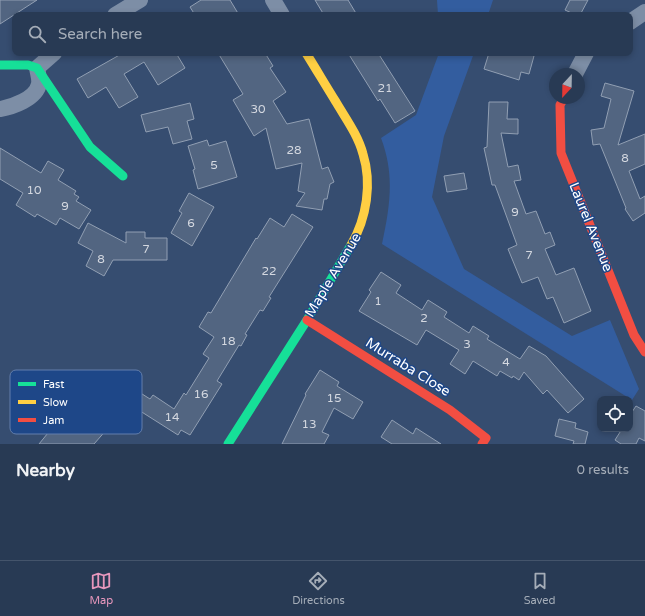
<!DOCTYPE html>
<style>
:root{--surface:#283a54;--page:#30415a;--text:#f1f3f6;--muted:#a5adb8;--line:#44546b;--accent:#e797bd}
body{margin:0;font-family:"Varela Round",sans-serif;background:var(--page);color:var(--text)}
.controls{position:absolute;right:12px;bottom:12px;display:grid;overflow:hidden;border-radius:8px;box-shadow:0 2px 6px #0003}
.controls button{width:36px;height:36px;display:grid;place-items:center;padding:0;border:0;border-bottom:1px solid var(--line);background:var(--surface);color:var(--text);font:20px sans-serif}
.compass{position:absolute;left:549px;top:68px;width:36px;height:36px;border-radius:50%;background:var(--surface);box-shadow:0 2px 6px #0003;rotate:202deg}
.list{margin:0;padding:0;list-style:none}
h2{display:flex;justify-content:space-between;align-items:center;height:52px;margin:0;padding:0 16px;font-size:17px}
h2 small{font-size:13px;font-weight:400;color:var(--muted)}
.icon{flex:none;width:22px;height:22px;fill:none;stroke:currentColor;stroke-width:2;stroke-linecap:round;stroke-linejoin:round}
.map{position:relative;flex:none;width:645px;height:444px;overflow:hidden}
.search{position:absolute;background:var(--surface);box-shadow:0 2px 6px #0003;left:12px;right:12px;top:12px;height:44px;display:flex;align-items:center;gap:10px;box-sizing:border-box;padding:0 14px;border-radius:8px;color:var(--muted);font-size:15px}
.sheet{height:116px;background:var(--surface)}
nav{display:flex;justify-content:space-around;align-items:center;box-sizing:border-box;height:56px;border-top:1px solid var(--line);background:var(--surface);font-size:11px;color:var(--muted)}
nav a{display:grid;justify-items:center;gap:2px}
nav .on{color:var(--accent)}
.map>svg:first-child{display:block}
.green{fill:#335d9f}
.building{fill:#526581;stroke:#919fb3}
.lines{fill:none;stroke-linecap:round;stroke-linejoin:round}
.street{stroke:#7d8ea6;stroke-width:16}
.fast{stroke:#16e098;stroke-width:9}
.slow{stroke:#ffcf43;stroke-width:9}
.jam{stroke:#f24e42;stroke-width:9}
.labels{text-anchor:middle;dominant-baseline:central;stroke-width:3;stroke-linejoin:round;paint-order:stroke}
.number-label{font-size:12px;fill:#d4d8e0}
.street-label{font-size:14px;fill:#fff;stroke:#1e4788}
.key{fill:#1e4788;stroke:#627eac;stroke-width:1}
.key-label{font-size:11px;fill:#fff}
</style>
<div class="map">
<svg width="645" height="444" viewBox="0 0 645 444">
<rect width="100%" height="100%" fill="#364d70"/>
<g class="green">
<polygon points="437,0 493,0 488,15 438,15"/>
<path d="M 439,53 L 474,53 L 444,136 L 432,197 L 464,269 L 572,336 L 610,320 L 639,389 L 632,400 L 382,244 C 390,206 395,175 381,138 L 416,115 Z"/>
</g>
<g class="building">
<polygon points="0,0 37,0 0,24"/>
<polygon points="201,0 230,0 239,15 195,15 190,7"/>
<polygon points="315,0 348,0 357,15 324,15"/>
<polygon points="570,0 588,0 580,15 576,15 565,10"/>
<polygon points="123,53 176,53 185,68 158,85 144,62 124,74 138,97 119,108 106,87 88,98 77,79"/>
<polygon points="218,53 265,53 273,66 270,68 286,92 273,101 287,124 309,119 322,169 328,167 334,182 330,184 327,199 324,199 322,210 296,206 305,193 298,191 302,163 276,169 266,128 254,136 233,100 243,94"/>
<polygon points="348,53 378,53 415,111 395,123 380,99 378,101"/>
<polygon points="489,53 526,53 534,56 529,74 521,72 519,80 484,69"/>
<polygon points="605,83 634,91 618,145 645,134 645,164 629,171 640,199 645,196 645,213 633,221 625,209 626,208 600,144 593,145 591,130 604,128 611,99 601,96"/>
<polygon points="489,102 508,102 507,119 518,119 518,134 501,133 508,167 518,165 521,180 514,181 526,214 536,211 545,234 550,232 555,245 545,249 556,275 574,268 591,311 564,323 553,297 547,299 538,277 522,283 508,249 517,245 495,185 492,185 484,148 487,147"/>
<polygon points="190,103 194,119 187,121 192,139 173,144 168,127 146,132 141,115"/>
<polygon points="207,140 209,146 226,141 237,177 198,189 193,170 195,169 188,146"/>
<polygon points="0,148 41,173 48,161 64,170 58,180 76,191 74,194 79,197 76,201 91,210 79,229 60,218 56,225 37,214 35,217 16,205 23,193 0,179"/>
<polygon points="464,173 467,189 447,192 444,176"/>
<polygon points="189,193 214,207 192,246 171,233 182,213 179,211"/>
<polygon points="292,214 313,227 269,297 271,298 263,311 260,310 245,334 247,335 241,346 239,345 217,381 222,384 190,435 181,430 178,435 126,402 115,420 94,444 39,444 74,401 96,419 120,380 150,399 153,395 174,409 184,393 186,395 209,358 203,354 214,337 199,327 208,312 211,313 256,238 257,239 270,218 284,227"/>
<polygon points="88,223 126,243 126,232 145,232 145,238 167,238 167,260 113,260 104,276 86,266 93,251 78,243"/>
<polygon points="381,272 401,285 396,293 422,310 428,300 447,312 444,317 469,333 473,326 489,336 487,339 520,359 529,346 546,356 584,399 568,413 547,390 543,394 524,372 519,380 513,376 512,378 500,371 497,376 473,361 465,374 450,364 459,350 426,330 417,345 359,311 371,292 369,290"/>
<polygon points="320,370 339,382 337,386 363,402 353,419 334,408 322,432 329,435 324,444 282,444 306,395 305,394"/>
<polygon points="636,406 645,411 645,441 639,438 636,444 621,444 615,440 622,429 630,429 630,415"/>
<polygon points="559,419 576,423 575,428 588,432 585,444 573,444 574,441 555,436"/>
<polygon points="392,420 413,434 416,428 441,444 392,444 381,437"/>
</g>
<g class="lines">
<g class="street">
<polyline points="273,0 282,15"/>
<polyline points="115,15 140,0"/>
<polyline points="630,22 645,12"/>
<polyline points="575,74 586,53"/>
<path d="M 0,109 C 12,107 36,99 39,84 C 40,79 38,74 37,68 L 54,53"/>
</g>
<g class="fast">
<polyline points="0,65 28,65 37,68 90,147 123,176"/>
<polyline points="228,444 307,320 351,245"/>
</g>
<path class="slow" d="M 306,53 C 316,69 326,86 336,102 C 346,119 358,135 363,154 C 372,183 367,218 351,245"/>
<g class="jam">
<polyline points="564,98 560,105 561,153 634,335 645,352"/>
<polyline points="307,320 450,410 486,438 482,444"/>
</g>
</g>
<g class="labels">
<g class="number-label">
<text x="385" y="88">21</text>
<text x="258" y="109">30</text>
<text x="294" y="150">28</text>
<text x="625" y="158">8</text>
<text x="214" y="165">5</text>
<text x="34" y="190">10</text>
<text x="65" y="206">9</text>
<text x="515" y="212">9</text>
<text x="191" y="223">6</text>
<text x="146" y="249">7</text>
<text x="529" y="255">7</text>
<text x="101" y="259">8</text>
<text x="269" y="271">22</text>
<text x="378" y="301">1</text>
<text x="424" y="318">2</text>
<text x="228" y="341">18</text>
<text x="467" y="344">3</text>
<text x="506" y="362">4</text>
<text x="201" y="394">16</text>
<text x="334" y="398">15</text>
<text x="172" y="417">14</text>
<text x="309" y="424">13</text>
</g>
<g class="street-label">
<text transform="translate(591 227) rotate(68)">Laurel Avenue</text>
<text transform="translate(333 275) rotate(-59)">Maple Avenue</text>
<text transform="translate(408 367) rotate(32)">Murraba Close</text>
</g>
</g>
<rect x="10" y="370" width="132" height="64" rx="6" class="key"/>
<rect x="18" y="382" width="18" height="4" fill="#16e098"/>
<rect x="18" y="400" width="18" height="4" fill="#ffcf43"/>
<rect x="18" y="418" width="18" height="4" fill="#f24e42"/>
<g class="key-label">
<text x="43" y="388">Fast</text>
<text x="43" y="406">Slow</text>
<text x="43" y="424">Jam</text>
</g>
</svg>
<div class="controls">
<button><svg class="icon" aria-label="locate" viewBox="0 0 24 24"><circle cx="12" cy="12" r="6"/><path d="M12 2v4M12 18v4M2 12h4M18 12h4"/></svg></button>
</div>
<svg class="compass" viewBox="-18 -18 36 36"><path d="M0-13l5 13h-10z" fill="#e53935"/><path d="M0 13l5-13h-10z" fill="#a5adb8"/></svg>
<div class="search"><svg class="icon" aria-label="search" viewBox="0 0 24 24"><circle cx="10" cy="10" r="6"/><path d="M15 15l6 6"/></svg>Search here</div>
</div>
<section class="sheet">
<h2>Nearby<small>0 results</small></h2>
<ul class="list">
</ul>
</section>
<nav>
<a class="on"><svg class="icon" aria-label="map" viewBox="0 0 24 24"><path d="M3 6l6-2 6 2 6-2v14l-6 2-6-2-6 2zM9 4v14M15 6v14"/></svg>Map</a>
<a><svg class="icon" aria-label="directions" viewBox="0 0 24 24"><path d="M12 3l9 9-9 9-9-9zM9 14v-3h6M13 9l2 2-2 2"/></svg>Directions</a>
<a><svg class="icon" aria-label="saved" viewBox="0 0 24 24"><path d="M7 4h10v16l-5-4-5 4z"/></svg>Saved</a>
</nav>
